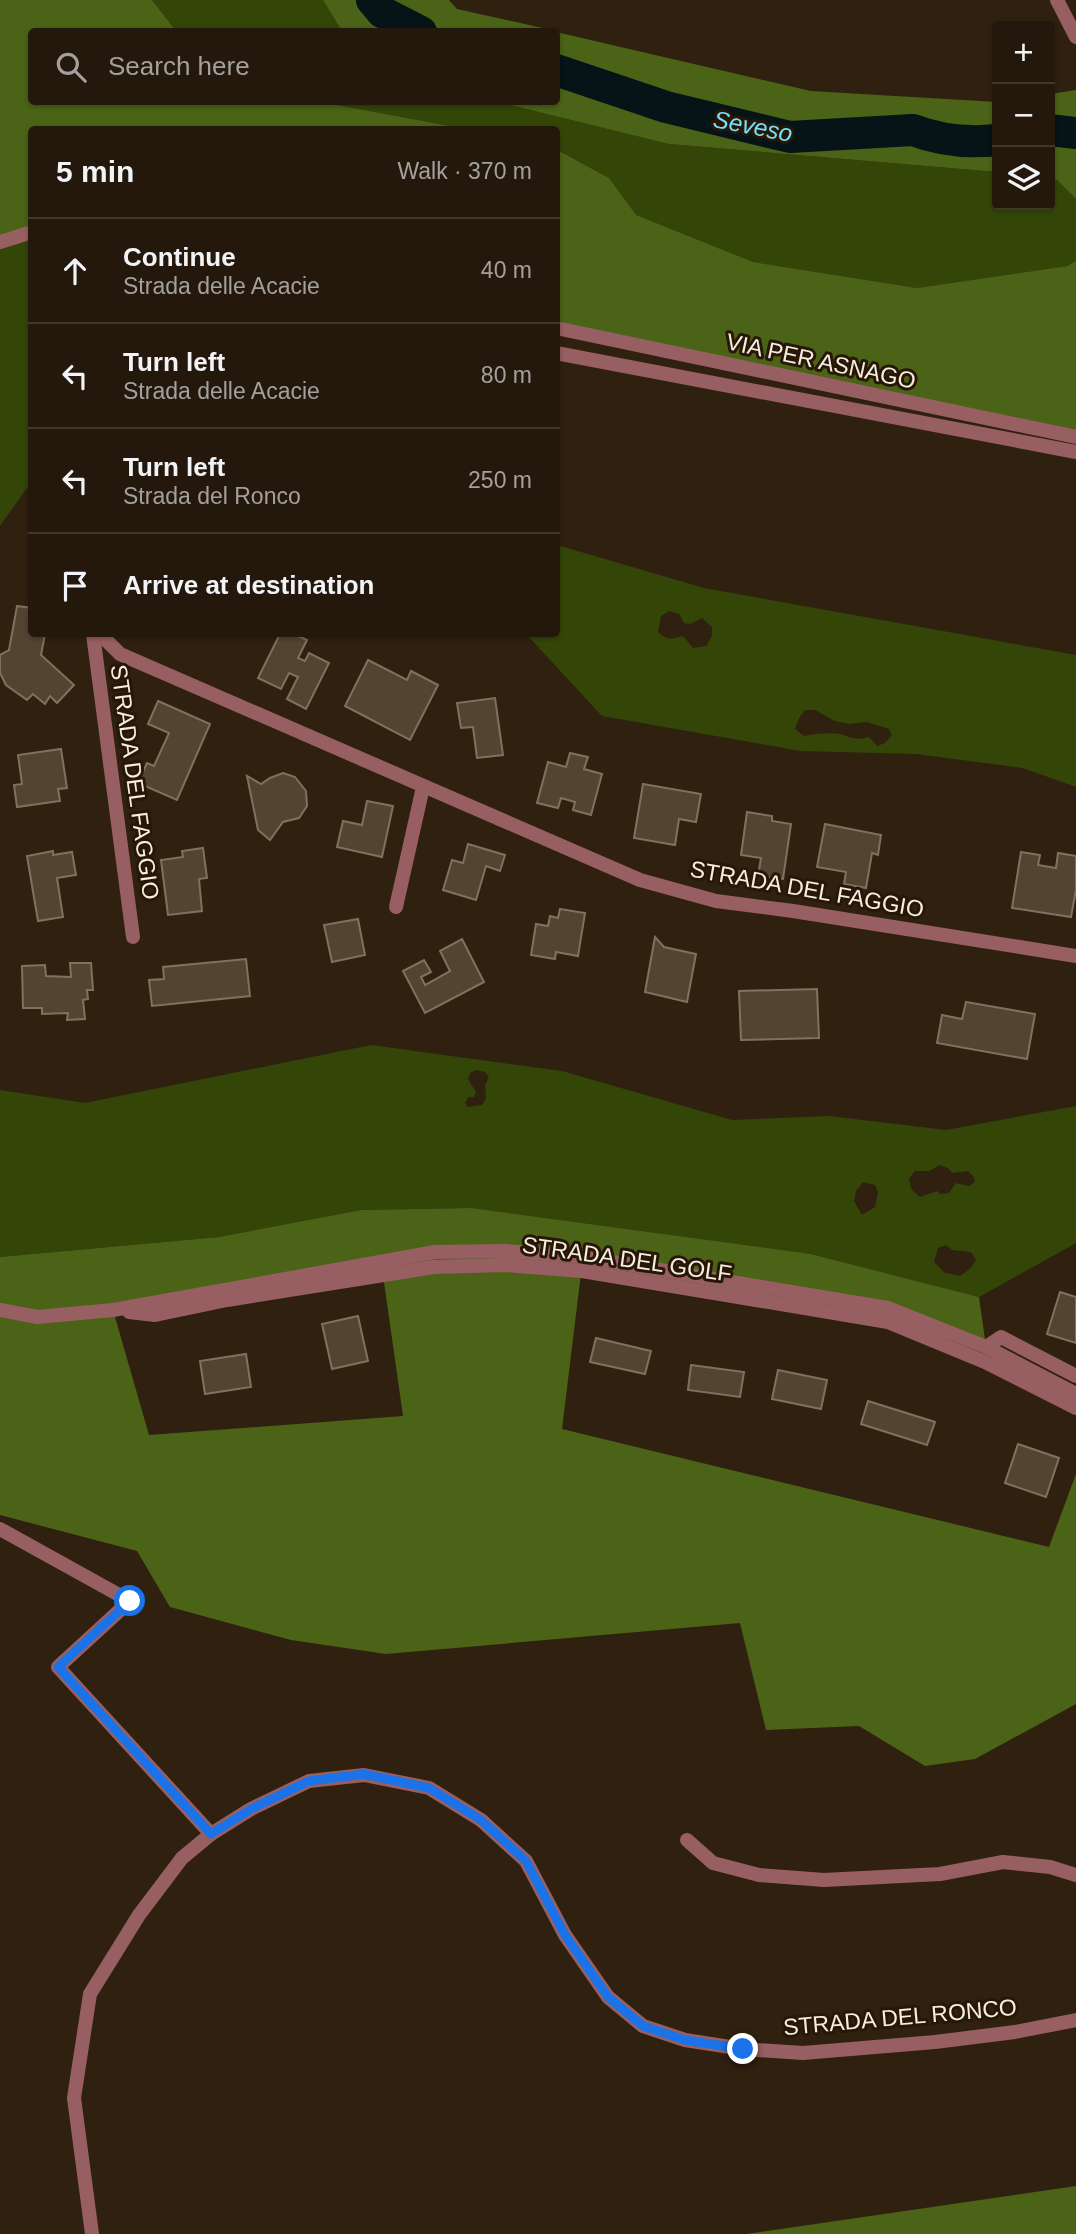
<!DOCTYPE html>
<meta charset="utf-8">
<style>
:root{--surface:#24180c;--page:#2c2115;--text:#f1f3f6;--muted:#a3a09d;--line:#41372d}
body{margin:0;font-family:Helvetica,sans-serif;background:var(--page);color:var(--text)}
.controls{position:absolute;right:21px;top:21px;display:grid;overflow:hidden;border-radius:7px;box-shadow:0 2px 5px #0004}
.controls button{width:63px;height:63px;display:grid;place-items:center;padding:0;border:0;border-bottom:2px solid var(--line);background:var(--surface);color:var(--text);font:35px sans-serif}
.stop{position:absolute;width:21px;height:21px;margin:-16px;border:5px solid #1a73e8;border-radius:50%;background:#fff}
.stop.end{background:#1a73e8;border-color:#fff;box-shadow:0 2px 7px #0008}
.list{margin:0;padding:0;list-style:none}
h2{display:flex;justify-content:space-between;align-items:center;height:91px;margin:0;padding:0 28px;font-size:30px}
h2 small{font-size:23px;font-weight:400;color:var(--muted)}
.list li{display:grid;grid-template-columns:46px 1fr auto;gap:21px;align-items:center;box-sizing:border-box;height:105px;padding:0 28px;border-top:2px solid var(--line)}
.list b{display:block;font-size:26px;white-space:nowrap}
.list p{margin:0;font-size:23px;white-space:nowrap;color:var(--muted)}
.list em{font-size:23px;font-style:normal;color:var(--muted)}
.icon{flex:none;width:38px;height:38px;fill:none;stroke:currentColor;stroke-width:2;stroke-linecap:round;stroke-linejoin:round}
.map{position:relative;flex:none;width:1076px;height:2234px;overflow:hidden}
.search{position:absolute;background:var(--surface);box-shadow:0 2px 5px #0004;left:28px;top:28px;width:532px;height:77px;display:flex;align-items:center;gap:18px;box-sizing:border-box;padding:0 24px;border-radius:7px;color:var(--muted);font-size:26px}
.panel{position:absolute;background:var(--surface);box-shadow:0 2px 5px #0004;left:28px;top:126px;width:532px;height:511px;border-radius:7px}
.map>svg:first-child{display:block}
.green{fill:#334608;fill-rule:evenodd}
.forest{fill:#4b6316;fill-rule:evenodd}
.lines{fill:none;stroke-linecap:round;stroke-linejoin:round}
.river{stroke:#061317;stroke-width:32}
.building{fill:#534431;stroke:#81715c;stroke-width:2}
.minor{stroke:#985f62;stroke-width:14}
.tertiary{stroke:#985f62;stroke-width:14}
.route{stroke:#1a73e8;stroke-width:9}
.labels{text-anchor:middle;dominant-baseline:central;stroke-width:6;stroke-linejoin:round;paint-order:stroke}
.street-label{font-size:23px;fill:#f8ede2;stroke:#261706}
.water-label{font-size:24px;font-style:italic;fill:#74e2ff;stroke:#261706}
</style>
<div class="map">
<svg width="1076" height="2234" viewBox="0 0 1076 2234">
<rect width="100%" height="100%" fill="#302010"/>
<g class="green">
<polygon points="152,0 323,0 340,28 346,31 176,31"/>
<polygon points="321,102 498,102 669,144 997,172 997,205 1050,205 1050,179 1057,180 1076,199 1076,261 1067,266 917,288 753,262 635,215 609,178 557,149 556,130 466,129"/>
<polygon points="31,232 31,482 0,526 0,242"/>
<path d="M 557,545 L 704,588 L 1076,655 L 1076,787 L 1023,768 L 916,754 L 801,751 L 602,716 L 526,634 L 556,634 ZM 669,611 L 679,614 L 684,623 L 690,624 L 702,618 L 712,627 L 712,636 L 706,646 L 693,648 L 683,636 C 672,639 667,641 658,632 L 661,616 ZM 805,710 L 815,710 L 835,721 L 849,724 L 867,722 L 889,729 L 892,735 L 885,743 L 877,746 L 869,737 C 856,741 851,737 840,734 C 833,732 810,734 804,736 L 795,729 L 798,720 Z"/>
<path d="M 371,1045 L 562,1071 L 732,1120 L 829,1116 L 946,1130 L 1076,1106 L 1076,1243 L 979,1297 L 811,1254 L 472,1208 L 361,1210 L 219,1237 L 0,1257 L 0,1090 L 85,1103 ZM 476,1070 L 485,1072 L 489,1077 L 485,1085 L 486,1098 L 482,1105 L 468,1107 L 465,1103 L 468,1097 L 474,1097 L 476,1092 L 468,1079 L 470,1073 ZM 940,1165 L 948,1168 L 952,1173 L 968,1171 L 974,1177 L 975,1182 L 969,1186 L 956,1183 L 949,1193 L 940,1194 L 937,1191 L 920,1197 L 911,1189 L 909,1179 L 915,1171 L 929,1171 ZM 863,1182 L 875,1185 L 878,1192 L 875,1207 L 862,1215 L 854,1201 L 856,1191 ZM 946,1245 L 952,1250 L 971,1252 L 976,1260 L 971,1268 L 960,1276 L 945,1273 L 934,1262 L 938,1248 Z"/>
</g>
<g class="forest">
<polygon points="0,0 152,0 176,31 32,32 32,102 321,102 466,129 32,130 31,232 0,242"/>
<polygon points="323,0 449,0 457,9 556,31 346,31 340,28"/>
<polygon points="556,32 811,91 997,102 997,172 669,144 498,102 556,102"/>
<polygon points="1076,90 1076,199 1057,180 1050,179 1050,94"/>
<polygon points="556,149 609,178 636,215 753,262 917,288 1067,266 1076,261 1076,437 557,328"/>
<path d="M 472,1208 L 811,1254 L 979,1297 L 986,1347 L 583,1257 L 562,1429 L 1049,1547 L 1076,1474 L 1076,1704 L 975,1759 L 925,1766 L 859,1726 L 766,1730 L 740,1623 L 386,1654 L 291,1640 L 170,1607 L 137,1551 L 0,1515 L 0,1257 L 219,1237 L 361,1210 ZM 381,1261 L 403,1416 L 149,1435 L 113,1310 Z"/>
<polygon points="1076,2186 1076,2234 746,2234"/>
</g>
<g class="lines">
<g class="river">
<polyline points="372,0 382,12 421,32"/>
<path d="M 556,70 L 666,107 L 790,137 L 913,130 C 939,140 969,143 997,140"/>
<polyline points="1050,130 1076,133"/>
</g>
</g>
<g class="building">
<polygon points="17,606 32,608 32,634 45,634 41,655 74,685 57,703 50,696 45,704 33,694 27,700 6,685 0,673 0,655 9,650"/>
<polygon points="280,634 294,634 307,640 298,658 305,661 309,653 329,663 306,709 287,699 298,677 289,673 281,689 258,678"/>
<polygon points="368,660 407,680 411,671 438,685 410,740 345,706"/>
<polygon points="495,698 503,755 477,758 473,727 461,728 457,703"/>
<polygon points="158,701 210,724 177,800 138,783 147,763 154,766 169,733 148,724"/>
<polygon points="61,749 67,788 58,789 60,801 17,807 14,785 22,784 18,755"/>
<polygon points="570,753 588,757 584,769 602,774 591,815 573,810 575,802 561,798 558,808 537,803 548,762 566,767"/>
<polygon points="283,773 295,777 306,791 307,806 299,818 283,822 270,840 258,830 247,776 261,784 270,778"/>
<polygon points="643,784 701,794 696,822 679,819 675,845 634,838"/>
<polygon points="367,801 393,806 382,857 337,847 343,821 362,825"/>
<polygon points="747,812 772,816 772,821 791,824 783,879 758,876 761,858 741,855"/>
<polygon points="825,824 881,835 878,855 872,853 866,888 844,884 846,872 817,867"/>
<polygon points="468,844 505,855 500,871 486,866 476,900 443,890 452,860 463,863"/>
<polygon points="203,848 207,878 199,879 202,911 168,915 161,860 183,857 182,851"/>
<polygon points="53,851 53,855 72,852 76,875 57,878 63,917 38,921 27,856"/>
<polygon points="1021,852 1040,855 1038,865 1056,868 1058,853 1076,856 1076,890 1071,917 1012,908"/>
<polygon points="560,909 585,913 578,956 556,952 555,959 531,955 536,924 548,926 550,916 558,918"/>
<polygon points="358,919 365,955 332,962 324,925"/>
<polygon points="655,937 664,947 696,954 687,1002 645,992"/>
<polygon points="462,939 484,982 425,1013 403,971 424,960 431,972 421,977 425,985 450,971 440,951"/>
<polygon points="246,959 250,996 152,1006 149,980 164,979 163,967"/>
<polygon points="70,963 91,963 93,990 87,990 88,999 83,1000 85,1019 67,1020 68,1013 42,1014 42,1008 23,1008 22,966 45,965 46,976 71,977"/>
<polygon points="817,989 819,1038 741,1040 739,991"/>
<polygon points="966,1002 1035,1014 1027,1059 937,1043 942,1015 962,1019"/>
<polygon points="1060,1292 1076,1297 1076,1343 1047,1334"/>
<polygon points="358,1316 368,1361 332,1369 322,1324"/>
<polygon points="596,1338 651,1351 645,1374 590,1362"/>
<polygon points="246,1354 251,1387 205,1394 200,1361"/>
<polygon points="691,1365 744,1372 740,1397 688,1390"/>
<polygon points="778,1370 827,1380 821,1409 772,1399"/>
<polygon points="868,1401 935,1422 927,1445 861,1424"/>
<polygon points="1018,1444 1059,1458 1046,1497 1005,1483"/>
</g>
<g class="lines">
<g class="minor">
<polyline points="556,353 1076,452"/>
<polyline points="93,634 133,937"/>
<polyline points="100,634 120,654 640,880 716,901 793,911 1076,956"/>
<polyline points="396,907 423,787"/>
<polyline points="0,1310 37,1317 113,1310 435,1252 505,1251 582,1257 888,1308 986,1347 1076,1394"/>
<polyline points="129,1312 155,1315 227,1300 434,1267 505,1265 582,1271 888,1322 985,1362 1076,1408"/>
<polyline points="986,1347 1001,1337 1076,1376"/>
<polyline points="0,1529 130,1601 58,1667 211,1834"/>
<polyline points="687,1840 713,1863 759,1875 824,1880 940,1874 1003,1862 1050,1867 1076,1875"/>
<polyline points="92,2234 74,2098 90,1994 139,1915 182,1858 211,1834 251,1809 309,1781 364,1775 429,1788 481,1820 526,1861 565,1935 608,1997 643,2026 685,2040 743,2049 803,2053 935,2042 1015,2032 1076,2020"/>
</g>
<g class="tertiary">
<polyline points="1057,0 1076,37"/>
<polyline points="0,242 32,232"/>
<polyline points="556,328 1076,437"/>
</g>
</g>
<g class="lines">
<polyline class="route" points="130,1601 58,1667 211,1834 251,1809 309,1781 364,1774 429,1788 481,1820 526,1861 565,1935 608,1997 643,2026 685,2040 743,2049"/>
</g>
<g class="labels">
<g class="street-label">
<text transform="translate(821 361) rotate(12)">VIA PER ASNAGO</text>
<text transform="translate(135 782) rotate(82)">STRADA DEL FAGGIO</text>
<text transform="translate(807 889) rotate(10)">STRADA DEL FAGGIO</text>
<text transform="translate(627 1259) rotate(8)">STRADA DEL GOLF</text>
<text transform="translate(900 2017) rotate(-5)">STRADA DEL RONCO</text>
</g>
<g class="water-label">
<text transform="translate(753 126) rotate(11)">Seveso</text>
</g>
</g>
</svg>
<div class="controls">
<button>+</button>
<button>−</button>
<button><svg class="icon" aria-label="layers" viewBox="0 0 24 24"><path d="M12 4l9 5-9 5-9-5zM3 14l9 5 9-5"/></svg></button>
</div>
<div class="stop" style="left:130px;top:1601px"></div>
<div class="stop end" style="left:743px;top:2049px"></div>
<div class="search"><svg class="icon" aria-label="search" viewBox="0 0 24 24"><circle cx="10" cy="10" r="6"/><path d="M15 15l6 6"/></svg>Search here</div>
<section class="panel">
<h2>5 min<small>Walk · 370 m</small></h2>
<ul class="list">
<li><svg class="icon" aria-label="ahead" viewBox="0 0 24 24"><path d="M12 20V5M6 11l6-6 6 6"/></svg><div><b>Continue</b><p>Strada delle Acacie</p></div><em>40 m</em></li>
<li><svg class="icon" aria-label="left" viewBox="0 0 24 24"><path d="M17 20v-9H6M10 6l-5 5 5 5"/></svg><div><b>Turn left</b><p>Strada delle Acacie</p></div><em>80 m</em></li>
<li><svg class="icon" aria-label="left" viewBox="0 0 24 24"><path d="M17 20v-9H6M10 6l-5 5 5 5"/></svg><div><b>Turn left</b><p>Strada del Ronco</p></div><em>250 m</em></li>
<li><svg class="icon" aria-label="arrive" viewBox="0 0 24 24"><path d="M6 21V4h12l-3 4 3 4H6"/></svg><div><b>Arrive at destination</b></div></li>
</ul>
</section>
</div>
